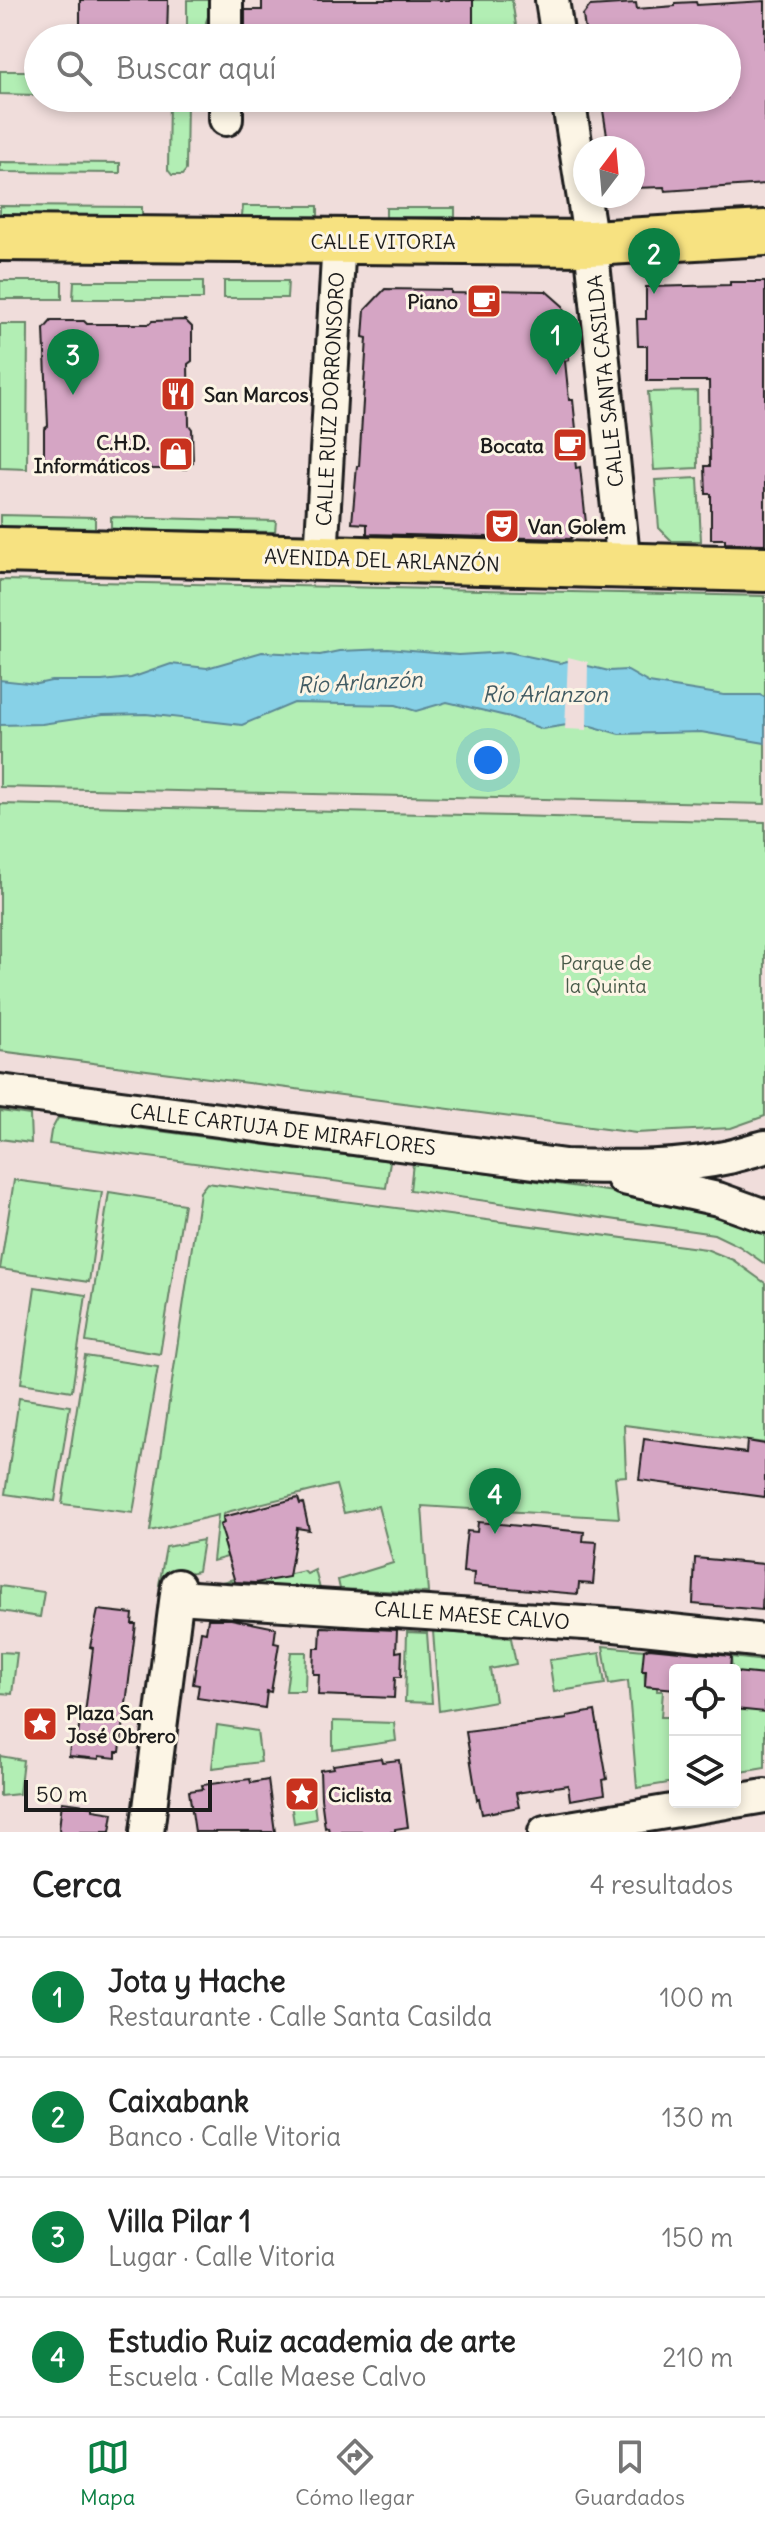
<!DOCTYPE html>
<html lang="es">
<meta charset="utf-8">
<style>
:root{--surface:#fff;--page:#f2f2f2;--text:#222;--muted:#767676;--line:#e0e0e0;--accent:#0b8043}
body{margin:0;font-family:Delius,sans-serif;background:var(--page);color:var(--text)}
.controls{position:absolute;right:24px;bottom:24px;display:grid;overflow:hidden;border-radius:8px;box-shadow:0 4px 12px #0003}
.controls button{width:72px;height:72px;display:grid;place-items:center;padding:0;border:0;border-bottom:2px solid var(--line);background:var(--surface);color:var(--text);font:40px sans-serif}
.compass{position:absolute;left:573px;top:136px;width:72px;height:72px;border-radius:50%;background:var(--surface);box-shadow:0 4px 12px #0003;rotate:16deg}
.scale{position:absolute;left:24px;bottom:20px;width:188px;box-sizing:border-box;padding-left:8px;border:4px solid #1c1c1c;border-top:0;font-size:22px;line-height:28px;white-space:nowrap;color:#1c1c1c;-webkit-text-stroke:6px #fcf5e5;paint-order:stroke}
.you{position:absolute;left:488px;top:760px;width:28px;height:28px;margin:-20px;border:6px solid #fff;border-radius:50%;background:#1a73e8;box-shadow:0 0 0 12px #1a73e833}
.badge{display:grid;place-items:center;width:52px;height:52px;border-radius:50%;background:var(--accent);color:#fff;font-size:26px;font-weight:700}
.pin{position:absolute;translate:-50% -66px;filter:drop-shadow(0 2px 4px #0008)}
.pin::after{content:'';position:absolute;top:42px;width:28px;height:24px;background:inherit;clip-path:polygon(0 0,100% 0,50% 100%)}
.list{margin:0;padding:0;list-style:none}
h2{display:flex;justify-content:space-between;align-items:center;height:104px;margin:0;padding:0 32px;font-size:34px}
h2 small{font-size:26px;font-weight:400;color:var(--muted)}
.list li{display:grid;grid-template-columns:52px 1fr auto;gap:24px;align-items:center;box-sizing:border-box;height:120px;padding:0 32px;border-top:2px solid var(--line)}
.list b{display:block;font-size:30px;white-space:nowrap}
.list p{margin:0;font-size:26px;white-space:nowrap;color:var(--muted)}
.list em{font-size:26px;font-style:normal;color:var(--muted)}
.icon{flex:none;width:44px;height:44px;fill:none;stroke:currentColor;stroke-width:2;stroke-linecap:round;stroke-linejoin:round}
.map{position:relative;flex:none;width:765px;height:1832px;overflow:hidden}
.search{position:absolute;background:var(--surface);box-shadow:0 4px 12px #0003;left:24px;right:24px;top:24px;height:88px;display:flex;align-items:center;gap:20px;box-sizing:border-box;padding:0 28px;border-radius:44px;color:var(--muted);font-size:30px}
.sheet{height:584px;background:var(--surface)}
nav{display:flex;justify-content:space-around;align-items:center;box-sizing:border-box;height:112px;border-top:2px solid var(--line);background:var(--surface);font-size:22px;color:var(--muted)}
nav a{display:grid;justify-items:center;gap:4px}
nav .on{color:var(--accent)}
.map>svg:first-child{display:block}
.green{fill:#b2eeb4;stroke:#678568;stroke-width:2}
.water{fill:#87d1e7;stroke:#5c8996;stroke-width:2}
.pier{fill:#f0dddb}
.building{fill:#d5a5c4;stroke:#1c1c1c;stroke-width:2}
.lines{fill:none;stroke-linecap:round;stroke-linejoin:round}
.minor-casing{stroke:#1c1c1c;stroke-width:38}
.highway-casing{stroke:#1c1c1c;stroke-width:50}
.minor{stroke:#fcf5e5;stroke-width:32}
.highway{stroke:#f7e281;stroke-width:44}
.labels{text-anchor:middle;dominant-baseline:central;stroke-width:6;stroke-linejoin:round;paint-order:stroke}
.street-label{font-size:20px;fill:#1c1c1c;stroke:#fcf5e5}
.poi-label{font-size:20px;font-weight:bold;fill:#1c1c1c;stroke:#fcf5e5;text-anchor:start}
.park-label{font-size:20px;fill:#495b4a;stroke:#fcf5e5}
.water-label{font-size:22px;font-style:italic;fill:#415b63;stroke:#fcf5e5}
</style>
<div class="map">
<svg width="765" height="1832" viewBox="0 0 765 1832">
<rect width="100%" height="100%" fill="#f0dddb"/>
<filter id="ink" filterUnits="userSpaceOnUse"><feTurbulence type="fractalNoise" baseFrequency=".0125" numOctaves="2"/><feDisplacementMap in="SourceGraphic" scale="16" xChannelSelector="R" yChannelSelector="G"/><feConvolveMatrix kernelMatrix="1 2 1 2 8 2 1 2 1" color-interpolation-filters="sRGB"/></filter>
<g filter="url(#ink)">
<g class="green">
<polygon points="187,0 214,0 206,22 206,38 187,38"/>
<polygon points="473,0 512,0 518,38 473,38"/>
<polygon points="0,71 35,71 35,95 0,94"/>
<polygon points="169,98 187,98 186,170 182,175 172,175 168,170"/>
<polygon points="0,162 120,163 120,173 0,172"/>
<polygon points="0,206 142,207 142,216 0,216"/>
<polygon points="243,206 318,206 318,216 242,216"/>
<rect x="386" y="208" width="69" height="9"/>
<rect x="0" y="281" width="62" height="18"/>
<polygon points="74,281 203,281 203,299 73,299"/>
<polygon points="224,281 288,281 287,298 224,298"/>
<polygon points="0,324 28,324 27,469 0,468"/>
<polygon points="697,391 698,468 654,470 648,392"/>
<polygon points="698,478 701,541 672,541 659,528 655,480"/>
<polygon points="0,515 95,517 95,528 0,526"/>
<polygon points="111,517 276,521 275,532 111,529"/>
<polygon points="0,580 765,596 765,804 0,787"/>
<polygon points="0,804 765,822 765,1116 731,1128 636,1133 0,1051"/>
<polygon points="0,1111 30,1115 31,1143 0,1139"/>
<polygon points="58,1118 390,1161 386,1188 49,1144 51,1131"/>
<polygon points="413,1163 641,1196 719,1212 765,1231 765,1264 739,1246 714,1234 410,1190"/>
<polygon points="14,1180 102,1192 89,1282 0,1269"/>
<polygon points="207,1183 706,1249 733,1260 765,1283 765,1443 624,1425 626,1476 615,1477 619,1518 422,1506 428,1593 340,1589 338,1580 393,1563 378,1506 344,1513 336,1485 227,1512 223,1515 225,1541 223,1542 227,1557 213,1561 218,1515 150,1531 200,1192"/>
<polygon points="109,1192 184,1204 160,1354 86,1342"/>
<polygon points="35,1287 86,1295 72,1391 21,1383"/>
<polygon points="85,1356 158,1367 133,1513 62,1504"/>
<polygon points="19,1398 70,1406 55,1501 5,1494"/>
<polygon points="203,1540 198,1571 181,1575 165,1586 159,1585 166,1547"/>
<polygon points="315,1570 320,1589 210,1585 234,1579 236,1583 240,1582 241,1585 304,1571 307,1574"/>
<polygon points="0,1586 44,1592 40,1617 0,1611"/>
<polygon points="433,1631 511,1638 516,1664 490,1669 495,1701 439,1711"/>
<polygon points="407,1632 427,1633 432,1703 405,1702"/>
<polygon points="603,1646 644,1650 645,1686 657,1687 657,1691 663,1691 661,1717 675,1717 675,1782 637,1788 628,1681 609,1684"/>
<polygon points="0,1652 17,1653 12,1694 0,1693"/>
<polygon points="291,1652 306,1652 305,1691 286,1691"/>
<polygon points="600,1653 605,1684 554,1692 549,1660"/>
<polygon points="731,1657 765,1661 765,1768 735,1773 735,1670 732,1670"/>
<polygon points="333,1721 394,1723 396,1741 333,1750"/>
<polygon points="217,1725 257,1731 261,1762 212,1768"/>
<polygon points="0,1756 23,1760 19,1794 0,1796"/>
<polygon points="311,1781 316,1819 294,1823 288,1784"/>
</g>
<polygon class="water" points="388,649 458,655 508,652 560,663 567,661 609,671 626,670 649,683 724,695 760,695 765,697 765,743 701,732 619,734 591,726 567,725 542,729 510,717 447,702 416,711 396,705 294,703 242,725 146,714 103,715 42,724 0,725 0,680 37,684 51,681 102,681 131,678 171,664 207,668 262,652 320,655 339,651"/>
<polygon class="pier" points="568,657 588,662 587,730 565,729"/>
<g class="building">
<polygon points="80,0 168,0 167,38 80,38"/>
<polygon points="262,0 473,0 473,38 245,38 245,10 262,10"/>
<polygon points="765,1 765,184 665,191 664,187 633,188 633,148 609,148 601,98 727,98 727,38 586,38 583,15 590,6 636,3 637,9 675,6 675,3 696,2 697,5"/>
<polygon points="730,282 765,282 765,544 725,543 725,539 711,539 711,494 706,494 705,466 710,466 709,381 647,381 647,346 638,346 637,319 646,319 646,287 730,285"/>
<polygon points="385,289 451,290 451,293 492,294 492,290 546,291 563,306 569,360 565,361 569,400 573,400 576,429 572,430 576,468 580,467 586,523 570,539 367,534 367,524 352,523 357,466 359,466 367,338 363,337 365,310"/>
<polygon points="185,320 192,327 192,361 188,364 189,425 192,429 193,462 186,469 152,469 148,465 87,466 84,469 51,469 44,461 44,429 48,426 44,329 51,321 84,321 87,324 149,324 152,321"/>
<polygon points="644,1439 746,1453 747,1441 765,1444 765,1497 639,1480"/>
<polygon points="298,1498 300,1504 303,1503 309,1530 297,1528 289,1577 255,1583 235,1582 223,1542 225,1541 220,1525 224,1523 223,1517"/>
<polygon points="478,1522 584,1532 583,1541 597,1542 593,1584 579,1583 578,1594 473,1585 474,1573 463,1572 465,1547 467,1531 477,1532"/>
<polygon points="695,1558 764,1564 762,1610 693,1604"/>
<polygon points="98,1610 133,1614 132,1624 136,1624 120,1752 116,1752 116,1758 99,1756 99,1759 69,1756 71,1734 78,1735 81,1713 85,1714 93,1648 90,1647"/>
<polygon points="208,1619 231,1619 276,1628 274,1643 279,1644 271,1692 267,1691 265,1708 197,1698 199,1685 193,1684 201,1631 206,1632"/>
<polygon points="321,1627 397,1630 396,1652 402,1651 401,1677 395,1677 394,1698 318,1695 319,1674 313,1674 314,1648 320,1648"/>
<polygon points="649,1648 731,1656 730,1670 675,1670 675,1689 645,1686 646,1671 642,1671 644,1650"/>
<polygon points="735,1672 765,1675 765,1712 735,1709"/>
<polygon points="595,1711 607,1779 603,1780 605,1794 570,1800 568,1785 516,1793 519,1807 482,1814 479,1799 477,1800 466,1732 567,1719 567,1716"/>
<polygon points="381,1758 382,1762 399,1760 408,1827 395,1829 395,1832 329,1832 328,1827 325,1828 321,1798 320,1770 334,1768 333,1765"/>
<polygon points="250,1779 251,1783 268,1780 275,1832 195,1832 189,1791 203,1789 202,1785"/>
<polygon points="62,1802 93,1806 93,1810 113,1813 110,1832 61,1832 59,1829"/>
</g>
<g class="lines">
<defs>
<g id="minor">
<polyline points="552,0 558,38"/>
<polyline points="226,38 226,0"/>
<polyline points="568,98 591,243 624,567"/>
<polyline points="226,119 226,98"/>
<polyline points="321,558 339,240"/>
<path d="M 0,1091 L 565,1166 C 619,1167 675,1169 729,1157 C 741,1154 753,1150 765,1147"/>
<polyline points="623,1178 718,1199 765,1216"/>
<polyline points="177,1597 615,1625 765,1641"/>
<polyline points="735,1801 765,1796"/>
<polyline points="147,1832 178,1586"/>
<polyline points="545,1832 726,1802"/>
</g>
<g id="highway">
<polyline points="0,238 591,243 765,233"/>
<polyline points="0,550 765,569"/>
</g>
</defs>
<use href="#minor" class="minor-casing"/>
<use href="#highway" class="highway-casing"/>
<use href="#minor" class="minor"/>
<use href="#highway" class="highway"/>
</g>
</g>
<defs>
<symbol id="cafe-square" viewBox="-11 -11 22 22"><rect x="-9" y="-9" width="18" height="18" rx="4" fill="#c8321e" stroke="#fcf5e5"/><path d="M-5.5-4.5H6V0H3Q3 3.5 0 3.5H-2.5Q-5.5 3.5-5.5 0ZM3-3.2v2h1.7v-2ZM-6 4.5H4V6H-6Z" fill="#fff"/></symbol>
<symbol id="restaurant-square" viewBox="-11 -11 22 22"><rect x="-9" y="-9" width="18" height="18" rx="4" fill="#c8321e" stroke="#fcf5e5"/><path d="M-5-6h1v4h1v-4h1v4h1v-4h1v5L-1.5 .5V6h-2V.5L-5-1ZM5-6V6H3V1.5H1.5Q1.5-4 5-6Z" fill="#fff"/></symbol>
<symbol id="shop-square" viewBox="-11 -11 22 22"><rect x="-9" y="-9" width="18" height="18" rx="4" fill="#c8321e" stroke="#fcf5e5"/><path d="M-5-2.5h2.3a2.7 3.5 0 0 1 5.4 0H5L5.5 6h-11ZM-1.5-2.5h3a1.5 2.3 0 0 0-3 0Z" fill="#fff"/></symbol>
<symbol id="theatre-square" viewBox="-11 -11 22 22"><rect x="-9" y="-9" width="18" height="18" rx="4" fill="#c8321e" stroke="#fcf5e5"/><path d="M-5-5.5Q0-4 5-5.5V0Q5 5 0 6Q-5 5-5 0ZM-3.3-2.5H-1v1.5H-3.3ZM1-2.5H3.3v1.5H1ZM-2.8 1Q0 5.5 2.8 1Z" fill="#fff"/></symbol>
<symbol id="sight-square" viewBox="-11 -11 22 22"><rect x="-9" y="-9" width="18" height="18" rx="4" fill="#c8321e" stroke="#fcf5e5"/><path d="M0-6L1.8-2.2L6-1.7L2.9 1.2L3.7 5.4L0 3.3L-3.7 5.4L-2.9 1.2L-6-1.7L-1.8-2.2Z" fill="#fff"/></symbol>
</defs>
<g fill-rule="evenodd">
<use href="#cafe-square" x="464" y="281" width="40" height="40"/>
<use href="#restaurant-square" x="158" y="374" width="40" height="40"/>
<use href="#cafe-square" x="550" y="425" width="40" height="40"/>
<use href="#shop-square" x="156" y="434" width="40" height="40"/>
<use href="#theatre-square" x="482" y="506" width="40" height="40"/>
<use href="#sight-square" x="20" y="1704" width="40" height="40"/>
<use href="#sight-square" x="282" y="1774" width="40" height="40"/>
</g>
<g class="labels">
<g class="street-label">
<text x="383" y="241">CALLE VITORIA</text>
<text transform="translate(605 381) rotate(-96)">CALLE SANTA CASILDA</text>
<text transform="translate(330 399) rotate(-87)">CALLE RUIZ DORRONSORO</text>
<text transform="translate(382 560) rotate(2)">AVENIDA DEL ARLANZÓN</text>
<text transform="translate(283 1129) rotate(7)">CALLE CARTUJA DE MIRAFLORES</text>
<text transform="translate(472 1615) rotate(4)">CALLE MAESE CALVO</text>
</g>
<g class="poi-label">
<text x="458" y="301" text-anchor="end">Piano</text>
<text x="204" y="394">San Marcos</text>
<text x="150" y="442" text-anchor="end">C.H.D.<tspan x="150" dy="23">Informáticos</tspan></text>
<text x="544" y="445" text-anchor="end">Bocata</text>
<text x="528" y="526">Van Golem</text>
<text x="66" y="1712">Plaza San<tspan x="66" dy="23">José Obrero</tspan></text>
<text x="328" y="1794">Ciclista</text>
</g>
<g class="park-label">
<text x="606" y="962">Parque de<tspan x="606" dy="23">la Quinta</tspan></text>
</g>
<g class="water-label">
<text transform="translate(360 682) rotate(-3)">Río Arlanzón</text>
<text x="545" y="694">Río Arlanzon</text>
</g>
</g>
</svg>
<div class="controls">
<button><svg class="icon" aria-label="locate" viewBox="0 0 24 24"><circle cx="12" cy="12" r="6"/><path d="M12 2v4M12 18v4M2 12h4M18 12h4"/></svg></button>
<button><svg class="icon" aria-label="layers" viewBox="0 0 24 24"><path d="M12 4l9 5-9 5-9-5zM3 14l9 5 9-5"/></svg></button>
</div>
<svg class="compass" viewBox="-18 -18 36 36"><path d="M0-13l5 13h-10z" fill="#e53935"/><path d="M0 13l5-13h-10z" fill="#767676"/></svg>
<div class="scale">50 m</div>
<div class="you"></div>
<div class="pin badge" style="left:556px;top:375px">1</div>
<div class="pin badge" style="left:654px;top:294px">2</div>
<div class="pin badge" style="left:73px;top:395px">3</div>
<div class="pin badge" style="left:495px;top:1534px">4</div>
<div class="search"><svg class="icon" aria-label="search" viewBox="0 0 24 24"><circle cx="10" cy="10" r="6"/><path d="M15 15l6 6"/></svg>Buscar aquí</div>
</div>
<section class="sheet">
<h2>Cerca<small>4 resultados</small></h2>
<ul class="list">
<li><span class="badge">1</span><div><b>Jota y Hache</b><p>Restaurante · Calle Santa Casilda</p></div><em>100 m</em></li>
<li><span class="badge">2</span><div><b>Caixabank</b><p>Banco · Calle Vitoria</p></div><em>130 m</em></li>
<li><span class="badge">3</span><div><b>Villa Pilar 1</b><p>Lugar · Calle Vitoria</p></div><em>150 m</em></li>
<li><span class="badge">4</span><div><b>Estudio Ruiz academia de arte</b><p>Escuela · Calle Maese Calvo</p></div><em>210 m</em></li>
</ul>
</section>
<nav>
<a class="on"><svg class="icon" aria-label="map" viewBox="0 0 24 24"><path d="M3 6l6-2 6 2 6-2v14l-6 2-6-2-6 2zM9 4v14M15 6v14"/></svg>Mapa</a>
<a><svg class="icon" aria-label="directions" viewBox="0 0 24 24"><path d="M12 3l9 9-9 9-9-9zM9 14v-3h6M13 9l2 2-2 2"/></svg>Cómo llegar</a>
<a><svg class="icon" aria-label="saved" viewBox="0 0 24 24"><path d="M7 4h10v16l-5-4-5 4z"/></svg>Guardados</a>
</nav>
